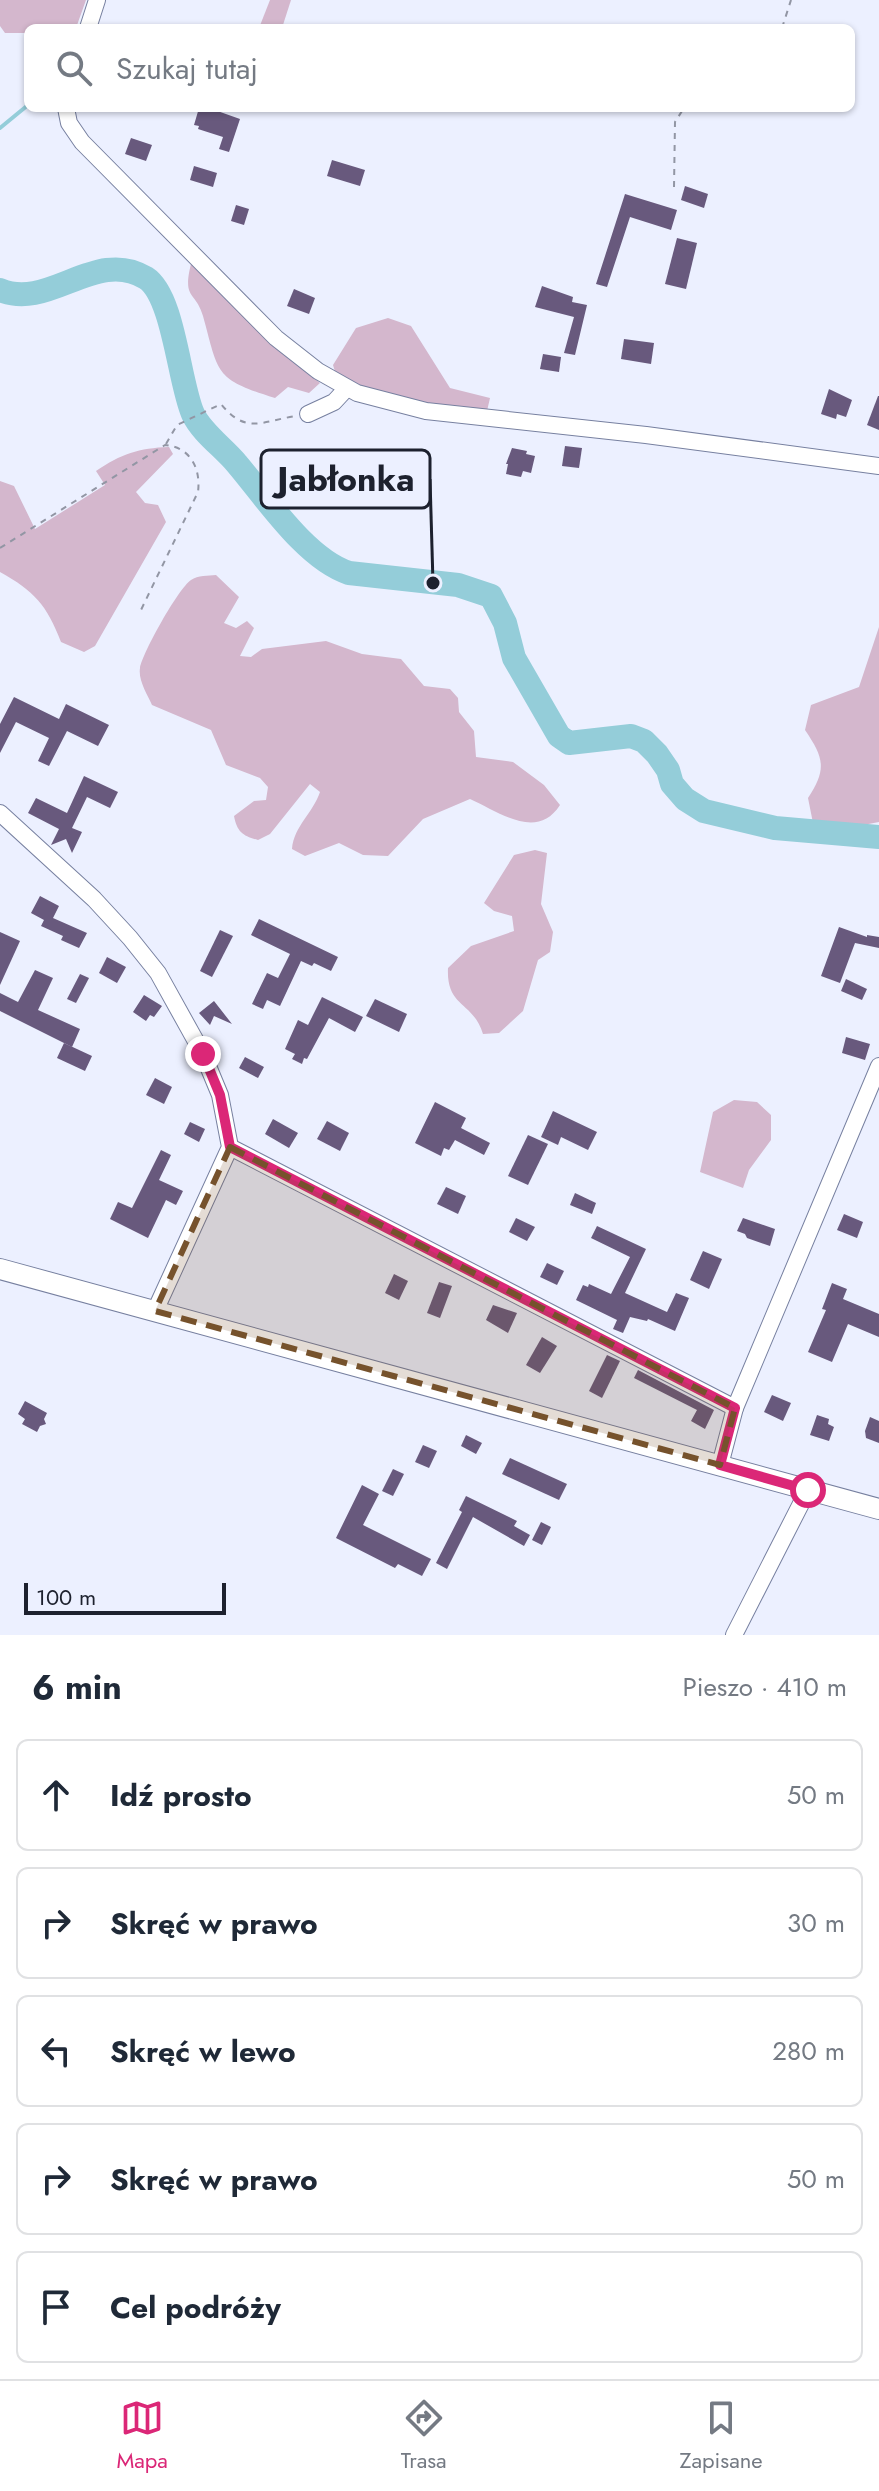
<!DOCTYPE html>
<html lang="pl">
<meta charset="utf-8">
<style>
:root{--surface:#fff;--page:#f6f6f7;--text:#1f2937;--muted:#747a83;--line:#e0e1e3;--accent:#db2777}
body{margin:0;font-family:Jost,sans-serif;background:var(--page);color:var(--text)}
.scale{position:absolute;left:24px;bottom:20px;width:202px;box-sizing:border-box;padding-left:8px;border:4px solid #1d212e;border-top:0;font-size:22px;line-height:28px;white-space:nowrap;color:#1d212e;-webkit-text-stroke:6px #ecf0ff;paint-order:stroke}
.stop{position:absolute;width:24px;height:24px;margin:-18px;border:6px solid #db2777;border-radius:50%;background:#fff}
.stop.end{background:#db2777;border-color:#fff;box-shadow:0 2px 8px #0008}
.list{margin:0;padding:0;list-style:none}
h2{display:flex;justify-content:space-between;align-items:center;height:104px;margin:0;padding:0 32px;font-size:34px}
h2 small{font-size:26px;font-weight:400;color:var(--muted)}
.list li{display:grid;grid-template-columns:52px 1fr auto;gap:24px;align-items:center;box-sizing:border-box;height:112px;margin:0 16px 16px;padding:0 16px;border:2px solid var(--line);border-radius:12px}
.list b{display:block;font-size:30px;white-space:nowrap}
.list em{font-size:26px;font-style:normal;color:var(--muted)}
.icon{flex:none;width:44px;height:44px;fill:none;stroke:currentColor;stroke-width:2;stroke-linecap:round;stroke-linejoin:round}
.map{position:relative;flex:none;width:879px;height:1635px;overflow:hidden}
.search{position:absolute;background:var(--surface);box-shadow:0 2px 6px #0004;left:24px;right:24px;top:24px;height:88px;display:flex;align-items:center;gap:20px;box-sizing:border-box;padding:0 28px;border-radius:12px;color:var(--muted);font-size:30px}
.sheet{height:744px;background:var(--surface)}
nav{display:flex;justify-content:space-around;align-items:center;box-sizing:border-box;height:112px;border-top:2px solid var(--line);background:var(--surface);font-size:22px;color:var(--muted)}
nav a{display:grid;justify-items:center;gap:4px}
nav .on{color:var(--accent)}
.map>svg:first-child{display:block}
.green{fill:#d4b7cd}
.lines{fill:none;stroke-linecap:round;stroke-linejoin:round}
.stream{stroke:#94cdd9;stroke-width:4}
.river{stroke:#94cdd9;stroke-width:24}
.building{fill:#68597d}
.minor-casing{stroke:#7780a0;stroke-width:18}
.major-casing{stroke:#7780a0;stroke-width:22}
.path{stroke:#9296a4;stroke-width:2;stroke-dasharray:6 6;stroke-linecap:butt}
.minor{stroke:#fff;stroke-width:16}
.major{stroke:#fff;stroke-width:20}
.route{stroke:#db2777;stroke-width:10}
.marked{fill:#76522c;fill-opacity:0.2;stroke:#76522c;stroke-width:6;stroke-dasharray:16 10;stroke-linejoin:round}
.leader{fill:none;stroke:#1d212e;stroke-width:3}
.callout-dot{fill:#1d212e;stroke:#ecf0ff;stroke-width:3}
.callout{fill:#ecf0ff;stroke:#1d212e;stroke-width:3}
.callout-label{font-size:34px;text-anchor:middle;font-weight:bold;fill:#1d212e}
</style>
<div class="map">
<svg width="879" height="1635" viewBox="0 0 879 1635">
<rect width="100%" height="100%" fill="#ecf0ff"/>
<g class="green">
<polygon points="0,0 86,0 76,28 28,28 28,33 5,33 0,26"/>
<polygon points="270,0 291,0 282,28 259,28"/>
<path d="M 191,264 L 273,344 L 320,383 L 309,393 L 288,387 L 275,398 C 214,379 219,374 203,316 C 196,291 182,300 191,264 Z"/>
<polygon points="388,318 411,326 450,388 490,398 487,411 428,409 337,378 333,365 356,328"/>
<path d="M 169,447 L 173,454 L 136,492 L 145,503 L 158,505 L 166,522 L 95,646 L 84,652 L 61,642 C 47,605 34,591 0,572 L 0,481 L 14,486 L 35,529 L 105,485 L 96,471 C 121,454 139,448 169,447 Z"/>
<path d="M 216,575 L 239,597 L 224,623 L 236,628 L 247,621 L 254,628 L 240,656 L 251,657 L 262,649 L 326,641 L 362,654 L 401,659 L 424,686 L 450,689 L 458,698 L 459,712 L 474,731 L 476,757 L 513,762 L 544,785 L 560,805 C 537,841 499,812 470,799 L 423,819 L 388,856 L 363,855 L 339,843 L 305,856 L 292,849 C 294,826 313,813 320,792 L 310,784 L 270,834 L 258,840 C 243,836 237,832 234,816 L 254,801 L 266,800 L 268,787 L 260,778 L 226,765 L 211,730 L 152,705 C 147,694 138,680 140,668 C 143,652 178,589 191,580 C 198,575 208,576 216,575 Z"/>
<path d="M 879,627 L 879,822 L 858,826 L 813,823 L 808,798 C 827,769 824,758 805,730 L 811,705 L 859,687 Z"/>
<path d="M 535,850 L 547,853 L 541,904 L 553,932 L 550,952 L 538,960 L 523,1011 L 499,1033 L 483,1034 C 473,1001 446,1008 448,968 L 471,946 L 514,931 L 512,916 L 494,911 L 484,903 L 514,855 Z"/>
<polygon points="734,1100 757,1102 771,1115 771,1140 749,1170 743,1188 700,1172 713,1112"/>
</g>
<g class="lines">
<polyline class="stream" points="0,128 28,105"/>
<path class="river" d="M 0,290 C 49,311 96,247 146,278 C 174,296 179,383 193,414 C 202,433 224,448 237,464 C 266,498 306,559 349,573 L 458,585 L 491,596 L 505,623 L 514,658 L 559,736 L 569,743 L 631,736 L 644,741 L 657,754 L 668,770 L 672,784 L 685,799 L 704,811 L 775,828 L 879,837"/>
</g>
<g class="building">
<polygon points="199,108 209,108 240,119 229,152 219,149 223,137 198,129 199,126 194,125"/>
<polygon points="131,138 152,145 146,161 125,154"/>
<polygon points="332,160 365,170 360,186 327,176"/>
<polygon points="194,166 217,173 213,187 190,180"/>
<polygon points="685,186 708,194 704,208 681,200"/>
<polygon points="625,194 677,210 671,230 630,217 607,287 596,284"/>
<polygon points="236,205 249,209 244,225 231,221"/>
<polygon points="677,238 697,243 686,289 665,284"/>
<polygon points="542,286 573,297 572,302 587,305 575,355 564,353 574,317 535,307"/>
<polygon points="294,289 315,298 309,314 287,306"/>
<polygon points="624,339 654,343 651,364 621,359"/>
<polygon points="543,354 561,357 559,372 540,369"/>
<polygon points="829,389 852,400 846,417 837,414 836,419 821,414"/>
<polygon points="878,396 879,396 879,430 867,425"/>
<polygon points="565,446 582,448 579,468 562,466"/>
<polygon points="512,448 527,451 526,454 535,456 531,473 523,471 521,477 506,474 508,464 506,464"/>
<polygon points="14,697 59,719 66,704 109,725 98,746 67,731 49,766 38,761 49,738 16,722 0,753 0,724"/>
<polygon points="84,776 118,792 110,808 87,797 72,828 82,832 72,853 66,839 51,845 59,829 28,813 36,798 67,813"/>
<polygon points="40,896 59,906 53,918 87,933 79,948 61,940 63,936 41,926 44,920 31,913"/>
<polygon points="259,919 338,957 331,971 314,963 312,966 301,961 280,1006 267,1000 263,1009 252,1004 267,973 278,978 290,954 251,935"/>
<polygon points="839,927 867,937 867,935 879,937 879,948 855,943 840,983 821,976"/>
<polygon points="220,930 233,936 212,977 200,971"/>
<polygon points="0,932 20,941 0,985"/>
<polygon points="107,957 126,967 117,983 99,973"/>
<polygon points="35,970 53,978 38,1010 80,1029 72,1047 0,1011 0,993 18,1002"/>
<polygon points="80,974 89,978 76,1003 67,999"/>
<polygon points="846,979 867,989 862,1000 841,991"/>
<polygon points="144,995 162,1006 154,1017 150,1015 146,1021 133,1012"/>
<polygon points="322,997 363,1017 355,1032 329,1018 307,1059 304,1058 302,1064 292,1059 295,1054 285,1049 298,1020 308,1025"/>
<polygon points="375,999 407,1014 399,1032 366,1016"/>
<polygon points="214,1001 232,1024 214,1016 210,1025 199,1013"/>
<polygon points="846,1037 870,1044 865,1060 842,1053"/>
<polygon points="64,1043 92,1056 85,1071 57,1058"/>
<polygon points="245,1057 264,1067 258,1078 239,1068"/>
<polygon points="155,1078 172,1087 164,1104 146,1095"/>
<polygon points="435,1102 466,1118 461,1128 490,1143 484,1155 455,1140 449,1150 444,1148 441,1156 415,1143"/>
<polygon points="553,1111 597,1132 588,1150 561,1137 558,1145 541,1137"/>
<polygon points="273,1119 298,1133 289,1148 265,1134"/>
<polygon points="327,1121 349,1133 340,1151 317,1139"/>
<polygon points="190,1122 205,1129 199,1142 184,1134"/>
<polygon points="528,1135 548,1144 528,1185 508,1176"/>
<polygon points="161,1150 171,1155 159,1180 183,1191 176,1205 166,1200 148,1238 110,1219 118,1202 132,1208"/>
<polygon points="446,1187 466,1196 458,1214 437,1204"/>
<polygon points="575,1193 596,1203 592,1214 570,1205"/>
<polygon points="844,1214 863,1222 857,1238 837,1230"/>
<polygon points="516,1218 535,1227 527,1241 509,1232"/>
<polygon points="743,1218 775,1229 770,1246 747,1238 745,1234 737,1231"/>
<polygon points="597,1226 646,1249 625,1293 667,1312 676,1293 689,1298 675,1331 648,1319 647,1321 630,1317 623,1333 613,1329 617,1320 576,1300 583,1285 588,1287 589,1284 611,1294 630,1257 591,1238"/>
<polygon points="703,1251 722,1259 709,1289 690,1280"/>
<polygon points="547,1263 564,1271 557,1285 540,1277"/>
<polygon points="394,1274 408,1281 399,1300 385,1293"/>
<polygon points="439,1282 452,1286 440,1318 427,1313"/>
<polygon points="832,1283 847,1289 843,1299 879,1314 879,1337 848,1324 832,1362 808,1352 826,1310 822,1309"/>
<polygon points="493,1305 517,1313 508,1333 486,1320"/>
<polygon points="542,1337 557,1346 540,1373 526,1365"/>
<polygon points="607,1355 620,1361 602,1398 589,1391"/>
<polygon points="638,1370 714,1410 705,1429 691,1421 697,1410 634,1378"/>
<polygon points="772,1395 791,1403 783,1421 764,1412"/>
<polygon points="25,1401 47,1413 44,1419 46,1424 40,1426 37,1432 22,1424 25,1419 18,1414"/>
<polygon points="817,1415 829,1419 828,1424 834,1427 829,1441 810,1435"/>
<polygon points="870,1417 879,1421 879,1443 866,1438 865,1431"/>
<polygon points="466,1435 482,1443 476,1454 461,1446"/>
<polygon points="423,1445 437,1451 429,1468 415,1462"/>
<polygon points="510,1458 567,1484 559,1500 502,1474"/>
<polygon points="393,1469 404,1474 393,1496 382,1491"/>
<polygon points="362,1485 379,1494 363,1525 431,1559 422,1576 398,1564 395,1568 336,1538"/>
<polygon points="466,1496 517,1521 514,1526 530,1535 524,1546 473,1517 447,1569 436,1563 462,1512 459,1510"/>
<polygon points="541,1522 551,1527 542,1545 532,1540"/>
</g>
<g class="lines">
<defs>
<g id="minor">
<polyline points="88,28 97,0"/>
<polyline points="66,108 69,123 82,142 276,338 318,371 357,393 426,411 646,435 879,466"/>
<polyline points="308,414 334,402 347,388"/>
<polyline points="0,813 94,899 130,938 158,973 203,1054 220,1095 230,1147 155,1311"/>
<polyline points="230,1147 735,1408"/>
<polyline points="720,1465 735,1408 879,1066"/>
<polyline points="734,1635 808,1490"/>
</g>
<polyline id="major" points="0,1269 879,1509"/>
</defs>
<use href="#minor" class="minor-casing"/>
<use href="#major" class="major-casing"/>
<g class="path">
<polyline points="782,28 791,0"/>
<polyline points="674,187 675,122 684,108"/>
<path d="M 166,444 L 177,425 L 221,404 C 245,434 261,422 295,416"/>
<path d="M 0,548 L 165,445 C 190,447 201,468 198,492 L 140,612"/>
</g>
<use href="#minor" class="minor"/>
<use href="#major" class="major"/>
</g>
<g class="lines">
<polyline class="route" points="203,1054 220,1095 230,1147 735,1408 720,1465 808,1490"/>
</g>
<path class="marked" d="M 230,1147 L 735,1408 L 720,1465 L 155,1311 Z"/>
<path class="leader" d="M433 583L430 479"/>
<circle class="callout-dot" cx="433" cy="583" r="8"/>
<rect class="callout" x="261" y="450" width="169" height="58" rx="8"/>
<g class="callout-label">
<text x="346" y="491">Jabłonka</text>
</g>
</svg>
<div class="scale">100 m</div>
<div class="stop" style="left:808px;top:1490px"></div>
<div class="stop end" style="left:203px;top:1054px"></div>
<div class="search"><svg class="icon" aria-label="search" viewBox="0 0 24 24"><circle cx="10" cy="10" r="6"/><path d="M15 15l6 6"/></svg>Szukaj tutaj</div>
</div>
<section class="sheet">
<h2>6 min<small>Pieszo · 410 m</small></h2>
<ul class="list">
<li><svg class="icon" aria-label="ahead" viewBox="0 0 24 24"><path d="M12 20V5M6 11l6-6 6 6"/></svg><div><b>Idź prosto</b></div><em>50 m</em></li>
<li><svg class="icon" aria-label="right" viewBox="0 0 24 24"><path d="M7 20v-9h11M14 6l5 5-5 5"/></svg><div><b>Skręć w prawo</b></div><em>30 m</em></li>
<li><svg class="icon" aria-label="left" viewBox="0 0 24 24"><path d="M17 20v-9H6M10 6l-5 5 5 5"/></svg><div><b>Skręć w lewo</b></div><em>280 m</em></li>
<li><svg class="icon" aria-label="right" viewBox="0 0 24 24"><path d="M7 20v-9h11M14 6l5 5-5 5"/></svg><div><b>Skręć w prawo</b></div><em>50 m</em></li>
<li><svg class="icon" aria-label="arrive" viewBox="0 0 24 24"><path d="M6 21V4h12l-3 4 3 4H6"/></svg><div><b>Cel podróży</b></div></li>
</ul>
</section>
<nav>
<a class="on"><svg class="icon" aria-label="map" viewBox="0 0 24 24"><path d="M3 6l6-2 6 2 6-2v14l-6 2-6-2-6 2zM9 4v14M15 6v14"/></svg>Mapa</a>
<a><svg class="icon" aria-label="directions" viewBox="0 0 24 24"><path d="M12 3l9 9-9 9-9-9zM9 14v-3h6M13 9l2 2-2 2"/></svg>Trasa</a>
<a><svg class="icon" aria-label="saved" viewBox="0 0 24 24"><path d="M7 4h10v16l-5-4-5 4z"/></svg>Zapisane</a>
</nav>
